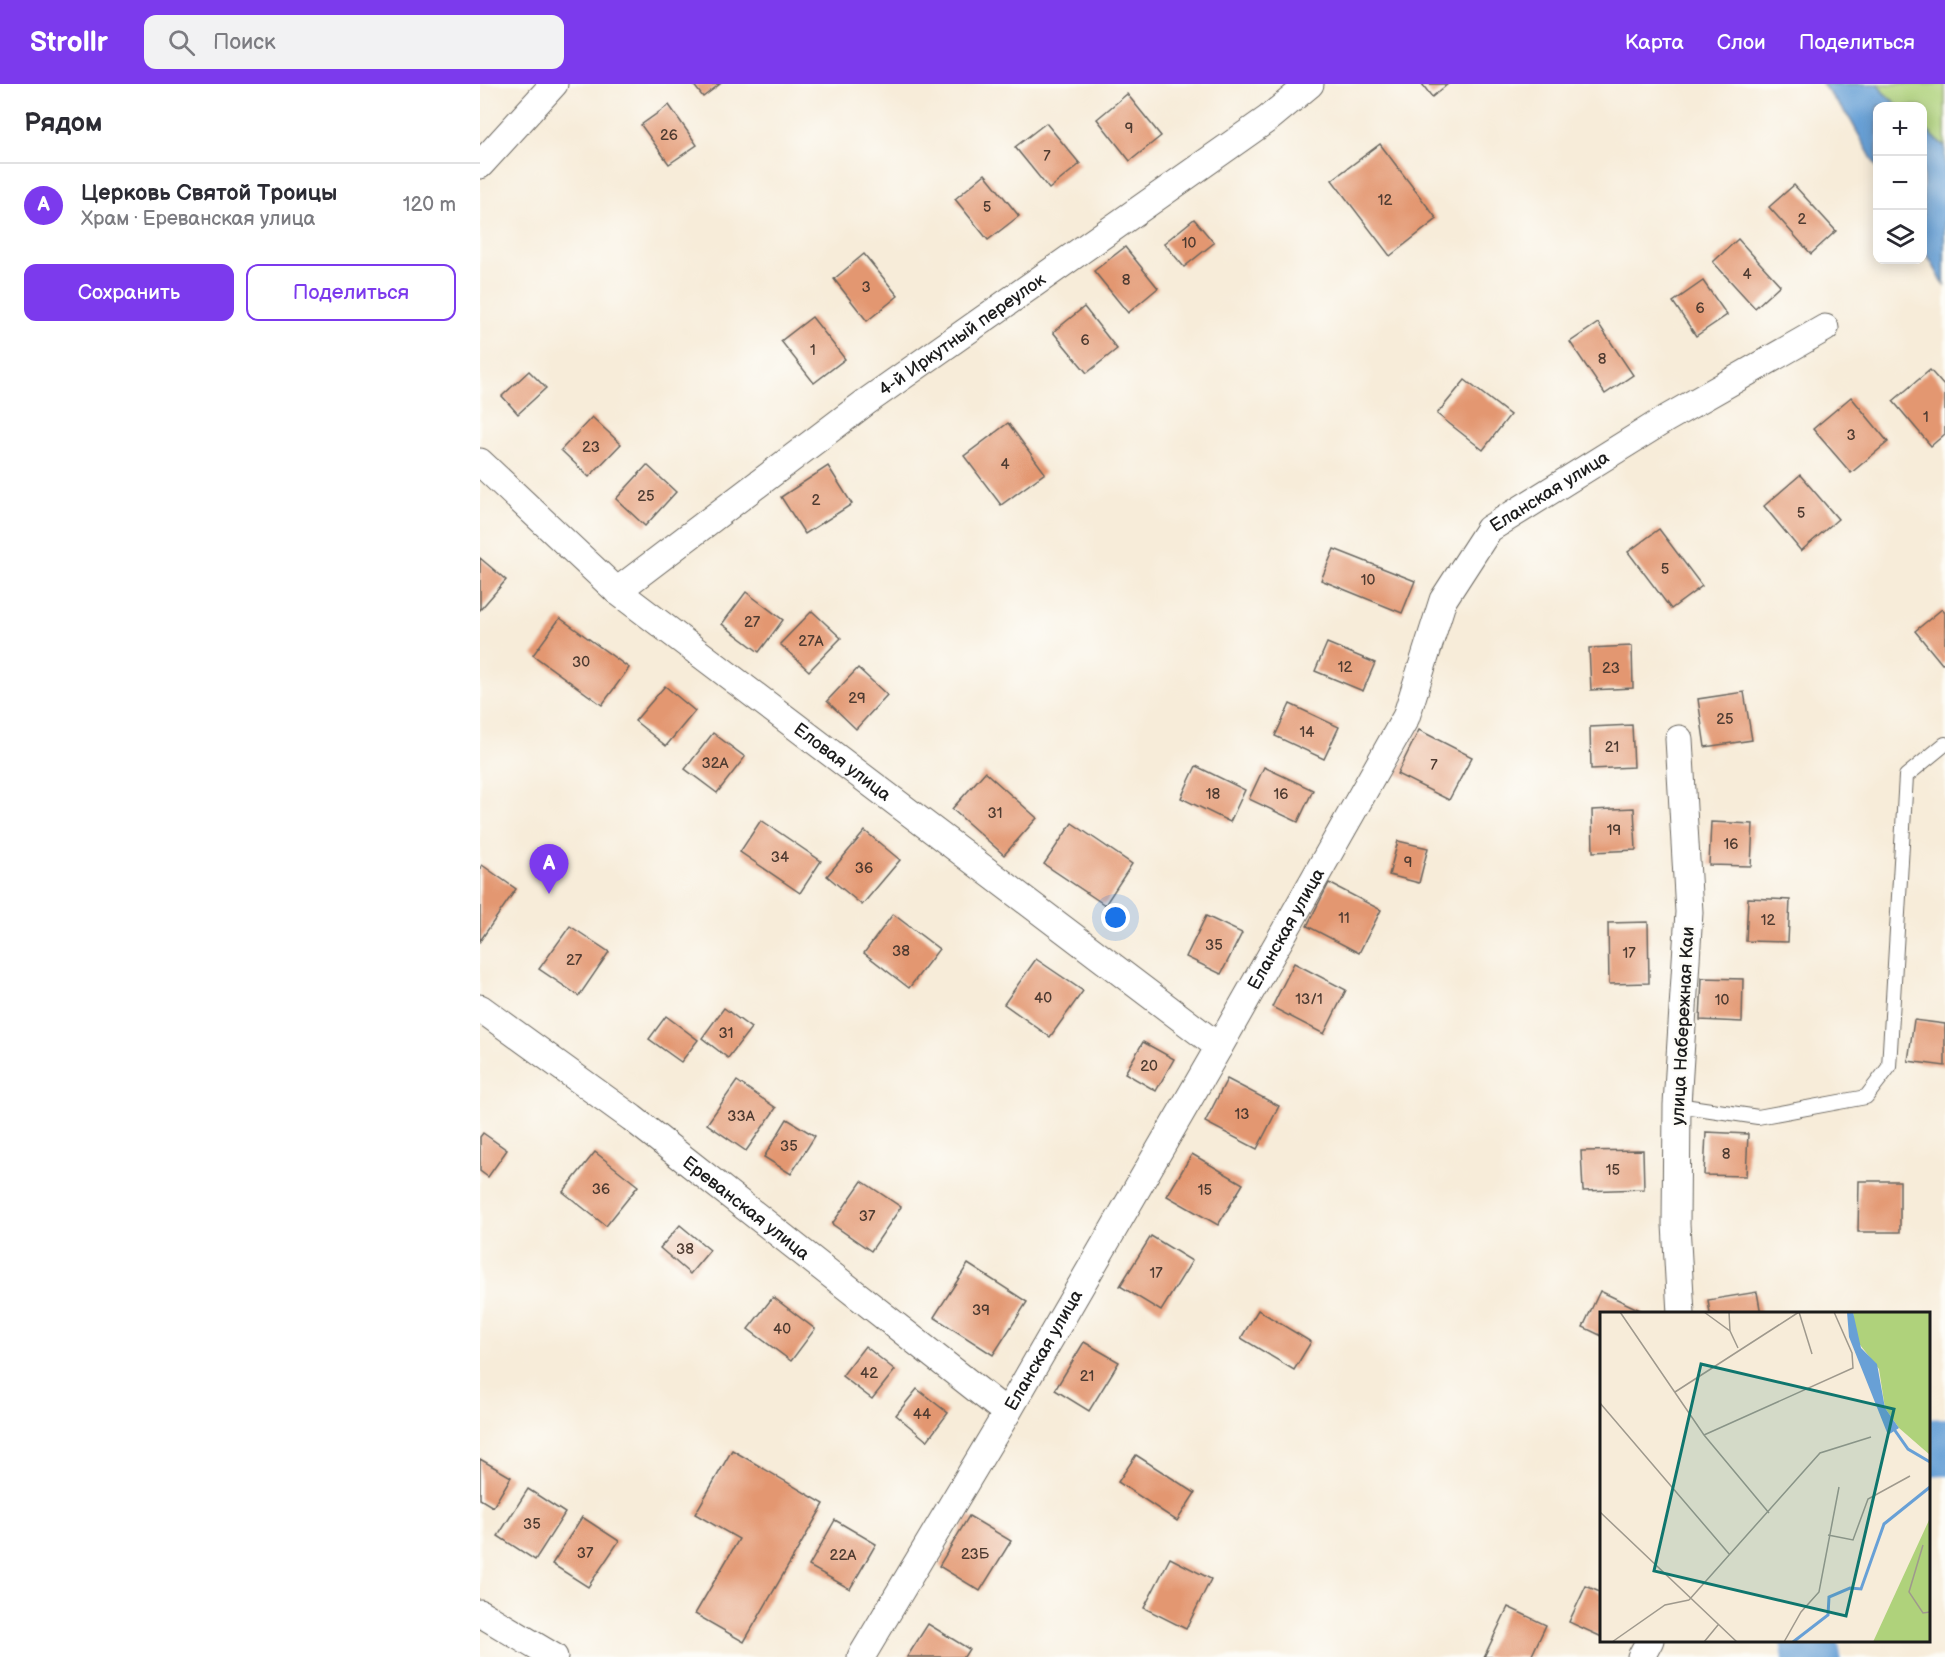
<!DOCTYPE html>
<html lang="ru">
<meta charset="utf-8">
<style>
:root{--surface:#fff;--page:#f2f2f3;--text:#2b2b33;--muted:#7c7c81;--line:#e1e1e2;--accent:#7c3aed}
body{margin:0;font-family:"Balsamiq Sans",sans-serif;background:var(--page);color:var(--text)}
.controls{position:absolute;right:18px;top:18px;display:grid;overflow:hidden;border-radius:12px;box-shadow:0 3px 15px #0003}
.controls button{width:54px;height:54px;display:grid;place-items:center;padding:0;border:0;border-bottom:2px solid var(--line);background:var(--surface);color:var(--text);font:30px sans-serif}
.you{position:absolute;left:636px;top:834px;width:21px;height:21px;margin:-15px;border:4px solid #fff;border-radius:50%;background:#1a73e8;box-shadow:0 0 0 9px #1a73e833}
.badge{display:grid;place-items:center;width:39px;height:39px;border-radius:50%;background:var(--accent);color:#fff;font-size:20px;font-weight:700}
.pin{position:absolute;translate:-50% -50px;filter:drop-shadow(0 2px 3px #0008)}
.pin::after{content:'';position:absolute;top:32px;width:21px;height:18px;background:inherit;clip-path:polygon(0 0,100% 0,50% 100%)}
.list{margin:0;padding:0;list-style:none}
h2{display:flex;justify-content:space-between;align-items:center;height:78px;margin:0;padding:0 24px;font-size:26px}
h2 small{font-size:20px;font-weight:400;color:var(--muted)}
.list li{display:grid;grid-template-columns:39px 1fr auto;gap:18px;align-items:center;box-sizing:border-box;height:84px;padding:0 24px;border-top:2px solid var(--line)}
.list b{display:block;font-size:22px;white-space:nowrap}
.list p{margin:0;font-size:20px;white-space:nowrap;color:var(--muted)}
.list em{font-size:20px;font-style:normal;color:var(--muted)}
.actions{display:flex;gap:12px;padding:18px 24px}
.actions a{flex:1;padding:14px 0;border:2px solid var(--accent);border-radius:12px;text-align:center;font-size:21px;color:var(--accent)}
.actions .main{background:var(--accent);color:#fff}
.icon{flex:none;width:33px;height:33px;fill:none;stroke:currentColor;stroke-width:2;stroke-linecap:round;stroke-linejoin:round}
.map{position:relative;flex:none;width:1465px;height:1573px;overflow:hidden}
header{display:flex;align-items:center;gap:36px;box-sizing:border-box;height:84px;padding:0 30px;background:var(--accent);color:#fff}
header strong{font-size:28px}
nav{display:flex;gap:33px;margin-inline-start:auto;font-size:21px}
.search{width:420px;height:54px;background:var(--page);display:flex;align-items:center;gap:15px;box-sizing:border-box;padding:0 21px;border-radius:12px;color:var(--muted);font-size:22px}
main{display:flex}
aside{flex:1;background:var(--surface)}
.map>svg:first-child{display:block}
.green{fill:#afd27b;stroke:#66774c;stroke-width:1.5}
.water{fill:#68a0d6;stroke:#425e79;stroke-width:1.5}
.lines{fill:none;stroke-linecap:round;stroke-linejoin:round}
.river{stroke:#68a0d6;stroke-width:58}
.building{fill:#e39771}
.lane-casing{stroke:#69655e;stroke-width:16}
.street-casing{stroke:#69655e;stroke-width:29}
.lane{stroke:#fff;stroke-width:14}
.street{stroke:#fff;stroke-width:27}
.labels{text-anchor:middle;dominant-baseline:central;stroke-width:5;stroke-linejoin:round;paint-order:stroke}
.number-label{font-size:15px;fill:#4e3b31}
.street-label{font-size:18px;fill:#1c1c1c;stroke:#fdfcf7}
.inset-river{fill:none;stroke:#68a0d6;stroke-width:3}
.inset-road{fill:none;stroke:#9f998d;stroke-width:1.5}
.view{fill:#0f766e;fill-opacity:0.15;stroke:#0f766e;stroke-width:3}
.inset-edge{fill:none;stroke:#1c1c1c;stroke-width:3}
</style>
<header>
<strong>Strollr</strong>
<div class="search"><svg class="icon" aria-label="search" viewBox="0 0 24 24"><circle cx="10" cy="10" r="6"/><path d="M15 15l6 6"/></svg>Поиск</div>
<nav><a>Карта</a><a>Слои</a><a>Поделиться</a></nav>
</header>
<main>
<aside>
<h2>Рядом<small></small></h2>
<ul class="list">
<li><span class="badge">A</span><div><b>Церковь Святой Троицы</b><p>Храм · Ереванская улица</p></div><em>120 m</em></li>
</ul>
<div class="actions"><a class="main">Сохранить</a><a>Поделиться</a></div>
</aside>
<div class="map">
<svg width="1465" height="1573" viewBox="0 0 1465 1573">
<rect width="100%" height="100%" fill="#fdfcf7"/>
<filter id="ink" filterUnits="userSpaceOnUse"><feTurbulence type="fractalNoise" baseFrequency=".0167" numOctaves="2"/><feDisplacementMap in="SourceGraphic" scale="12" xChannelSelector="R" yChannelSelector="G"/><feConvolveMatrix kernelMatrix="1 2 1 2 8 2 1 2 1" color-interpolation-filters="sRGB"/></filter>
<filter id="wash" filterUnits="userSpaceOnUse"><feTurbulence type="fractalNoise" baseFrequency=".008" numOctaves="4" result="noise"/><feDisplacementMap in="SourceGraphic" scale="24" xChannelSelector="R" yChannelSelector="G"/><feGaussianBlur stdDeviation="1.35" result="paint"/><feColorMatrix in="noise" values="0 0 0 0 0 0 0 0 0 0 0 0 0 0 0 0 0 1.4 0 .05"/><feComposite in="paint" operator="in"/></filter>
<g filter="url(#wash)">
<rect width="100%" height="100%" fill="#f7ecd9"/>
<polygon class="green" points="1398,0 1465,0 1465,63 1443,43 1442,22 1419,22 1403,8"/>
<g class="water">
<polygon points="1342,0 1398,0 1403,8 1419,22 1398,22 1397,84 1370,35"/>
<polygon points="1443,43 1465,63 1464,201 1443,163"/>
</g>
<g class="lines">
<g class="river">
<polyline points="1448,1364 1465,1363"/>
<polyline points="1329,1556 1332,1573"/>
</g>
</g>
<g id="blocks">
<g class="building">
<polygon points="213,0 240,0 223,13"/>
<polygon points="942,0 968,0 952,13"/>
<polygon points="647,10 681,52 650,77 617,35"/>
<polygon points="189,21 217,61 189,80 161,41"/>
<polygon points="566,39 600,80 569,105 535,63"/>
<polygon points="900,60 957,135 910,172 852,96"/>
<polygon points="505,90 539,132 508,156 475,115"/>
<polygon points="1314,101 1356,147 1331,170 1289,123"/>
<polygon points="714,135 734,159 704,183 684,159"/>
<polygon points="1258,155 1300,201 1275,224 1233,178"/>
<polygon points="645,163 678,204 648,229 614,187"/>
<polygon points="384,170 418,212 387,237 354,195"/>
<polygon points="1223,197 1247,231 1216,252 1193,218"/>
<polygon points="604,223 637,265 607,289 573,248"/>
<polygon points="332,233 365,275 334,299 301,257"/>
<polygon points="1118,239 1153,291 1125,310 1090,258"/>
<polygon points="1450,286 1465,303 1465,350 1451,362 1413,317"/>
<polygon points="49,287 66,304 38,330 22,312"/>
<polygon points="985,296 1030,331 1003,366 957,330"/>
<polygon points="1371,313 1408,358 1371,389 1333,345"/>
<polygon points="112,333 141,360 109,393 81,366"/>
<polygon points="528,339 565,389 521,421 484,372"/>
<polygon points="167,381 196,408 165,442 136,415"/>
<polygon points="348,382 372,420 325,450 301,413"/>
<polygon points="1320,391 1358,435 1321,467 1284,422"/>
<polygon points="1179,445 1222,502 1191,525 1148,468"/>
<polygon points="854,465 935,497 922,529 841,496"/>
<polygon points="0,474 26,496 0,526"/>
<polygon points="266,508 303,536 279,568 242,540"/>
<polygon points="1462,525 1465,529 1465,578 1462,580 1435,547"/>
<polygon points="332,527 361,554 329,587 300,560"/>
<polygon points="80,534 149,584 122,621 53,571"/>
<polygon points="847,559 895,579 883,607 835,587"/>
<polygon points="1152,562 1153,604 1111,606 1109,564"/>
<polygon points="378,584 407,611 376,645 347,617"/>
<polygon points="185,602 215,627 186,662 155,637"/>
<polygon points="1264,608 1272,656 1225,663 1218,615"/>
<polygon points="810,620 859,643 844,675 795,652"/>
<polygon points="1152,641 1154,683 1111,685 1110,643"/>
<polygon points="939,646 992,673 969,716 917,690"/>
<polygon points="233,649 265,673 237,709 205,685"/>
<polygon points="716,682 765,706 750,738 701,714"/>
<polygon points="784,683 833,706 818,738 769,715"/>
<polygon points="505,688 557,734 524,771 472,725"/>
<polygon points="1154,724 1156,766 1113,768 1112,726"/>
<polygon points="281,736 341,777 320,809 260,768"/>
<polygon points="1231,738 1273,740 1271,782 1229,781"/>
<polygon points="592,739 652,780 625,821 564,780"/>
<polygon points="385,747 420,776 382,821 347,792"/>
<polygon points="918,757 948,764 939,799 909,791"/>
<polygon points="2,781 36,805 0,857 0,784"/>
<polygon points="849,799 901,826 879,869 827,842"/>
<polygon points="1268,814 1310,816 1308,858 1266,857"/>
<polygon points="413,830 459,865 429,904 384,869"/>
<polygon points="726,832 762,849 741,890 706,873"/>
<polygon points="1168,838 1169,899 1129,900 1128,839"/>
<polygon points="90,842 129,868 99,912 59,885"/>
<polygon points="556,875 603,907 570,953 524,920"/>
<polygon points="814,879 866,906 844,950 792,923"/>
<polygon points="1222,894 1263,895 1262,938 1220,936"/>
<polygon points="244,924 271,944 248,974 222,954"/>
<polygon points="186,932 218,956 201,978 169,955"/>
<polygon points="1434,936 1465,940 1465,982 1428,977"/>
<polygon points="663,958 694,975 676,1007 645,989"/>
<polygon points="747,995 799,1022 777,1065 725,1038"/>
<polygon points="257,997 296,1024 266,1067 227,1040"/>
<polygon points="307,1035 335,1052 311,1090 284,1073"/>
<polygon points="1226,1048 1268,1050 1266,1092 1224,1091"/>
<polygon points="3,1049 27,1066 8,1093 0,1087 0,1053"/>
<polygon points="1163,1066 1164,1105 1103,1107 1101,1067"/>
<polygon points="115,1068 158,1102 126,1142 83,1108"/>
<polygon points="712,1070 763,1100 738,1141 687,1112"/>
<polygon points="382,1097 421,1123 391,1167 352,1140"/>
<polygon points="1379,1097 1420,1097 1420,1148 1378,1148"/>
<polygon points="200,1141 230,1166 210,1190 180,1164"/>
<polygon points="671,1152 712,1177 681,1227 640,1202"/>
<polygon points="488,1180 547,1218 513,1271 454,1233"/>
<polygon points="1120,1207 1162,1227 1161,1230 1122,1230 1122,1252 1103,1243"/>
<polygon points="1277,1208 1281,1230 1230,1230 1228,1216"/>
<polygon points="293,1213 335,1245 311,1277 268,1245"/>
<polygon points="778,1226 831,1258 814,1286 761,1254"/>
<polygon points="604,1258 639,1278 609,1327 575,1306"/>
<polygon points="385,1262 415,1286 392,1315 362,1292"/>
<polygon points="437,1305 468,1329 447,1357 416,1331"/>
<polygon points="252,1366 344,1420 264,1558 215,1530 259,1455 215,1430"/>
<polygon points="656,1371 715,1409 697,1437 638,1398"/>
<polygon points="0,1375 31,1393 13,1423 0,1415"/>
<polygon points="48,1405 85,1429 55,1476 18,1452"/>
<polygon points="489,1432 531,1457 500,1507 459,1482"/>
<polygon points="102,1433 139,1457 108,1503 72,1480"/>
<polygon points="355,1436 396,1460 370,1505 329,1482"/>
<polygon points="690,1474 731,1495 706,1545 664,1524"/>
<polygon points="1106,1502 1122,1509 1122,1553 1089,1538"/>
<polygon points="1028,1523 1066,1541 1051,1573 1004,1573"/>
<polygon points="448,1540 489,1565 484,1573 427,1573"/>
</g>
</g>
</g>
<g filter="url(#ink)">
<use href="#blocks" fill-opacity="0" stroke="#69655e" stroke-width="1.5"/>
<g class="lines">
<defs>
<polyline id="lane" points="1197,1021 1278,1033 1386,1013 1409,983 1426,692 1465,660"/>
<g id="street">
<polyline points="0,81 74,0"/>
<path id="s1" d="M 0,378 L 137,507 L 739,963"/>
<path id="s2" d="M 137,507 L 386,318 L 789,34 L 830,0"/>
<polyline points="1199,655 1209,828 1197,1021 1196,1140 1201,1230"/>
<path id="s3" d="M 0,924 L 152,1034 L 527,1329"/>
<polyline points="0,1529 74,1573"/>
<path id="s4" d="M 381,1573 L 527,1329 L 739,963 L 926,633 L 963,516 L 1009,445 L 1184,336 L 1345,244"/>
<polyline points="1161,1573 1170,1556"/>
</g>
</defs>
<use href="#lane" class="lane-casing"/>
<use href="#street" class="street-casing"/>
<use href="#lane" class="lane"/>
<use href="#street" class="street"/>
</g>
</g>
<g class="labels">
<g class="number-label">
<text x="649" y="44">9</text>
<text x="189" y="51">26</text>
<text x="567" y="72">7</text>
<text x="905" y="116">12</text>
<text x="507" y="123">5</text>
<text x="1322" y="135">2</text>
<text x="709" y="159">10</text>
<text x="1267" y="190">4</text>
<text x="646" y="196">8</text>
<text x="386" y="203">3</text>
<text x="1220" y="224">6</text>
<text x="605" y="256">6</text>
<text x="333" y="266">1</text>
<text x="1122" y="275">8</text>
<text x="1446" y="333">1</text>
<text x="1371" y="351">3</text>
<text x="111" y="363">23</text>
<text x="525" y="380">4</text>
<text x="166" y="412">25</text>
<text x="336" y="416">2</text>
<text x="1321" y="429">5</text>
<text x="1185" y="485">5</text>
<text x="888" y="496">10</text>
<text x="272" y="538">27</text>
<text x="331" y="557">27А</text>
<text x="101" y="578">30</text>
<text x="865" y="583">12</text>
<text x="1131" y="584">23</text>
<text x="377" y="614">29</text>
<text x="1245" y="635">25</text>
<text x="827" y="648">14</text>
<text x="1132" y="663">21</text>
<text x="235" y="679">32А</text>
<text x="954" y="681">7</text>
<text x="733" y="710">18</text>
<text x="801" y="710">16</text>
<text x="515" y="729">31</text>
<text x="1134" y="746">19</text>
<text x="1251" y="760">16</text>
<text x="300" y="773">34</text>
<text x="928" y="778">9</text>
<text x="384" y="784">36</text>
<text x="864" y="834">11</text>
<text x="1288" y="836">12</text>
<text x="734" y="861">35</text>
<text x="421" y="867">38</text>
<text x="1149" y="869">17</text>
<text x="94" y="876">27</text>
<text x="563" y="914">40</text>
<text x="829" y="915">13/1</text>
<text x="1242" y="916">10</text>
<text x="246" y="949">31</text>
<text x="669" y="982">20</text>
<text x="762" y="1030">13</text>
<text x="261" y="1032">33А</text>
<text x="309" y="1062">35</text>
<text x="1246" y="1070">8</text>
<text x="1133" y="1086">15</text>
<text x="121" y="1105">36</text>
<text x="725" y="1106">15</text>
<text x="387" y="1132">37</text>
<text x="205" y="1165">38</text>
<text x="676" y="1189">17</text>
<text x="501" y="1226">39</text>
<text x="302" y="1245">40</text>
<text x="389" y="1289">42</text>
<text x="607" y="1292">21</text>
<text x="442" y="1330">44</text>
<text x="52" y="1440">35</text>
<text x="105" y="1469">37</text>
<text x="495" y="1470">23Б</text>
<text x="363" y="1471">22А</text>
</g>
<g class="street-label">
<text stroke="none"><textPath href="#s2" startOffset="430">4-й Иркутный переулок</textPath></text>
<text stroke="none"><textPath href="#s4" startOffset="1365">Еланская улица</textPath></text>
<text stroke="none"><textPath href="#s1" startOffset="471">Еловая улица</textPath></text>
<text stroke="none"><textPath href="#s4" startOffset="843">Еланская улица</textPath></text>
<text transform="translate(1203 942) rotate(-87)">улица Набережная Каи</text>
<text stroke="none"><textPath href="#s3" startOffset="333">Ереванская улица</textPath></text>
<text stroke="none"><textPath href="#s4" startOffset="357">Еланская улица</textPath></text>
</g>
</g>
<g transform="translate(1120 1228)">
<rect width="330" height="330" fill="#f7ecd9"/>
<path d="M 253,0 L 330,0 L 330,143 L 299,116 L 285,96 L 279,57 L 257,29 ZM 330,206 L 330,330 L 273,330 Z" fill="#afd27b"/>
<path d="M 247,0 L 253,0 L 261,36 L 277,52 L 285,96 L 299,116 L 288,123 L 249,25 Z" fill="#68a0d6"/>
<path class="inset-river" d="M 289,110 L 308,137 L 330,150M 193,330 L 228,303 L 229,285 L 250,276 L 261,277 L 284,212 L 330,175"/>
<path class="inset-road" d="M 20,0 L 104,123 L 169,201M 104,0 L 130,19 L 138,36M 129,0 L 130,19M 199,0 L 212,42M 75,80 L 199,0M 0,91 L 130,243M 104,123 L 253,56 L 252,41 L 234,0M 0,200 L 137,330M 228,223 L 253,228 L 268,187 L 310,164M 323,233 L 309,280 L 323,301 L 330,300M 89,288 L 220,141 L 271,125M 12,330 L 65,293 L 89,288M 104,330 L 118,313M 184,330 L 201,300 L 219,280 L 239,175"/>
<path class="view" d="M 101,52 L 294,97 L 246,304 L 54,259 Z"/>
<rect width="330" height="330" class="inset-edge"/>
</g>
</svg>
<div class="controls">
<button>+</button>
<button>−</button>
<button><svg class="icon" aria-label="layers" viewBox="0 0 24 24"><path d="M12 4l9 5-9 5-9-5zM3 14l9 5 9-5"/></svg></button>
</div>
<div class="you"></div>
<div class="pin badge" style="left:69px;top:810px">A</div>
</div>
</main>
